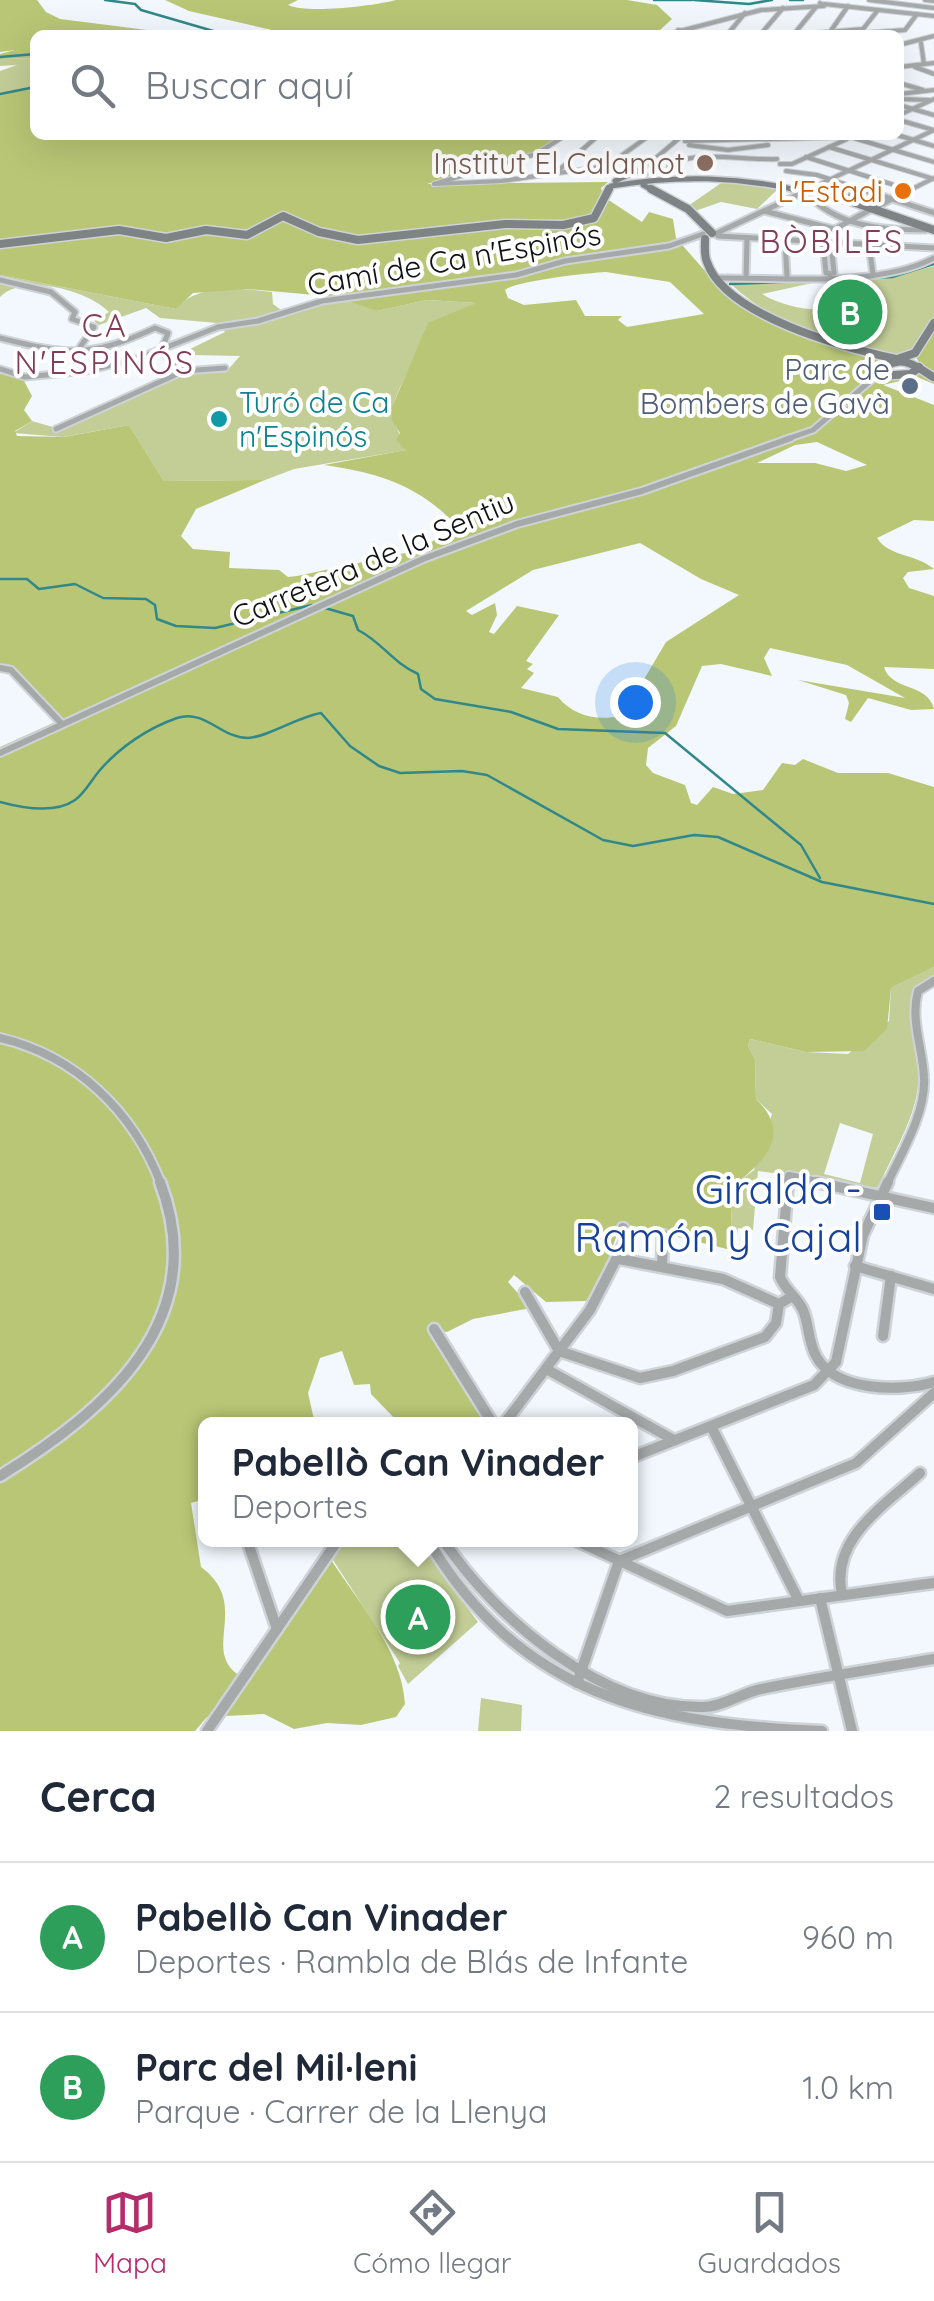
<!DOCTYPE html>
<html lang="es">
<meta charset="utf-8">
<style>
:root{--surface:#fff;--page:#f2f2f3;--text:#1f2937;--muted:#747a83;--line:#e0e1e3;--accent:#b52c6b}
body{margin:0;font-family:Quicksand,sans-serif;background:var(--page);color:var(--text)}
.you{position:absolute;left:635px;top:702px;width:35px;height:35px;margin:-25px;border:8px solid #fff;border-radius:50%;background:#1a73e8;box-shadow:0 0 0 15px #1a73e833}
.badge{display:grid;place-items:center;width:65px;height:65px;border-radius:50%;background:var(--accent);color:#fff;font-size:32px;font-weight:700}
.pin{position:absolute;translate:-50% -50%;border:5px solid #fff;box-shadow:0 2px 10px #0006}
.popup{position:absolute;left:198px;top:1417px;width:440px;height:130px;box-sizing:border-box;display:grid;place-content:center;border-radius:15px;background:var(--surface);filter:drop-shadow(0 2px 8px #0005);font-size:32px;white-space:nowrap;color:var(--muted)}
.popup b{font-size:38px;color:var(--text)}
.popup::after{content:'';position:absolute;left:50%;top:100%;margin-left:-20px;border:20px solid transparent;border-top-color:var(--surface)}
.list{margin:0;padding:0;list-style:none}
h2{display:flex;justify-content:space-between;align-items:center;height:130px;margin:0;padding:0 40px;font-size:42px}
h2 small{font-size:32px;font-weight:400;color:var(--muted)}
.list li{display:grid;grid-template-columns:65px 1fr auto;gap:30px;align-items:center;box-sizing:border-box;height:150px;padding:0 40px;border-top:2px solid var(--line)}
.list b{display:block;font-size:38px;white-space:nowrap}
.list p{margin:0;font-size:32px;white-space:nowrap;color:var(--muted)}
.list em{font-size:32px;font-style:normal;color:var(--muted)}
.icon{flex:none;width:55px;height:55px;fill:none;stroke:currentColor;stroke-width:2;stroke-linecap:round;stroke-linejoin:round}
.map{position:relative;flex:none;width:934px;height:1731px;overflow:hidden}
.search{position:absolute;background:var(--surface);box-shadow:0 10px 40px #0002;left:30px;right:30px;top:30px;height:110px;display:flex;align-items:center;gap:25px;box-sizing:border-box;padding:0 35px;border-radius:15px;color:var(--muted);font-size:38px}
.sheet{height:430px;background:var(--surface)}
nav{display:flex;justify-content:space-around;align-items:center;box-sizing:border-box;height:140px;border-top:2px solid var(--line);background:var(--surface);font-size:28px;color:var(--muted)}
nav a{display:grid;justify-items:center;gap:5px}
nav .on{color:var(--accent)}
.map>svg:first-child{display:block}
.green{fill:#c3cd96;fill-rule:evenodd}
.forest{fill:#b9c675;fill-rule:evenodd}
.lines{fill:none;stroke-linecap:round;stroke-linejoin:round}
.stream{stroke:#31888a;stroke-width:2.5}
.street-far4-casing{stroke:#ced3d8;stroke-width:6}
.street-far3-casing{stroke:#ced3d8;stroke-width:9}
.street-far2-casing{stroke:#ced3d8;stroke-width:10}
.street-far1-casing{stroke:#ced3d8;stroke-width:12}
.street-casing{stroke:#ced3d8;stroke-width:15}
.secondary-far1-casing{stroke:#ced3d8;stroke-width:8}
.secondary-casing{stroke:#ced3d8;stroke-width:11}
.street-far4{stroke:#a6a9aa;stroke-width:4}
.street-far3{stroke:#a6a9aa;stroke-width:5}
.street-far2{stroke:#a6a9aa;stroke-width:6}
.street-far1{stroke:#a6a9aa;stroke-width:8}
.street{stroke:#a6a9aa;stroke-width:10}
.secondary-far1{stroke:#7e8385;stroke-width:5}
.secondary{stroke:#7e8385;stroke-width:8}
.education-dot{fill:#8d6e63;stroke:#fff;stroke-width:4}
.food-dot{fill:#e8710a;stroke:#fff;stroke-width:4}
.service-dot{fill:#5c6f8a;stroke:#fff;stroke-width:4}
.culture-dot{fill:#0f9aa8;stroke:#fff;stroke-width:4}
.transit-dot{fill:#1a4fb4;stroke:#fff;stroke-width:4}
.labels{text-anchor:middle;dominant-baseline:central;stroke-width:8;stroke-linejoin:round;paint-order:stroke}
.far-education-label{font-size:30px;fill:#785e54;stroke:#fff;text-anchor:end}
.far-food-label{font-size:30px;fill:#c56008;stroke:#fff;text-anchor:end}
.far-street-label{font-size:30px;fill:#101213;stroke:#fff}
.far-service-label{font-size:30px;fill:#4e5e75;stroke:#fff;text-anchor:end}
.far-culture-label{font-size:30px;fill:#0d838f;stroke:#fff;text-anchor:start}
.far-neighbourhood-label{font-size:32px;letter-spacing:2.5px;fill:#823d58;stroke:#fff}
.near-transit-label{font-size:42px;fill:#164399;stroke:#fff;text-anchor:end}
</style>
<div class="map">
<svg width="934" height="1731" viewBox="0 0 934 1731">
<rect width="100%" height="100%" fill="#f2f8fd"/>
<g class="green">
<polygon points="35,58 35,86 0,94 0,71 17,65 0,66 0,59"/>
<polygon points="724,181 778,189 757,209 721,202 695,211 688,206"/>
<path d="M 934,266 L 934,320 L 909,354 C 859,364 764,318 729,282 L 824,275 L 826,280 L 762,294 C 790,311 837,317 865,297 L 860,294 L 862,289 L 854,287 L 856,283 L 833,281 L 882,279 Z"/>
<path d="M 0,275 L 176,309 C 197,283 241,288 272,292 L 273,304 L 281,310 L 325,298 L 361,303 L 377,311 L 427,300 L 476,303 L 428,328 C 422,344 391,402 392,411 C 392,423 403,439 407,450 L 294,469 L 265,480 L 164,481 L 129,425 L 63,437 L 13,433 L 32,421 L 63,430 L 181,374 L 226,372 L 240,356 L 194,355 L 190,349 L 225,332 L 217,323 L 160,318 L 146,308 L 99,325 L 94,321 L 109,312 C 87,290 24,273 0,297 Z"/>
<path d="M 934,967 L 934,978 L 915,989 C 904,1022 920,1048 918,1083 C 917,1116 891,1157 878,1188 L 758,1171 L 753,1230 L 738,1228 L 735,1251 L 730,1245 L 733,1186 L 754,1170 L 772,1114 L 756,1099 L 755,1059 L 748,1046 L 750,1039 L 806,1052 L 848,1054 L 889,1021 L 891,988 ZM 840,1123 L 873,1134 L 860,1183 L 824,1174 Z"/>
<polygon points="346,1540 417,1540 478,1622 408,1684 398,1666 400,1663 333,1560"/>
<polygon points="481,1698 522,1705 521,1731 478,1731"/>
</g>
<g class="forest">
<polygon points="0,0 37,0 46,12 60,19 155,31 149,35 35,35 35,58 0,59 0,54 15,50 0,52"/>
<path d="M 165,0 L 298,0 L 288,5 C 306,14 374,6 396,0 L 627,0 L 657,5 L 672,19 L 660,30 L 617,35 L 266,35 L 272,30 L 189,11 Z"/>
<path d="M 35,86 L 35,135 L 562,135 L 537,152 L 427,184 L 608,182 L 601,188 L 604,197 L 642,222 L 649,212 L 673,219 L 676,238 L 713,280 L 756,312 L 883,362 L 873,376 L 923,370 L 916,357 L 934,331 L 934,384 L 917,377 L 883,385 L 934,405 L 934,521 L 914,520 L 877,538 C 889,557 917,554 934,569 L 908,572 L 903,578 L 909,588 L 934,596 L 934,669 L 884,667 C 891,691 928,683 934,709 L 911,710 L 868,698 L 851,722 L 845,719 L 849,703 L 846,695 L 798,680 L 905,698 L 847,665 L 770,648 L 764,658 L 772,676 L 721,664 L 702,666 L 676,726 L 648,748 L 646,765 L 653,773 L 685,785 L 691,803 L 697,805 L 713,787 L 733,794 L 763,790 L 782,763 L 795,765 L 803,759 L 838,773 L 888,773 L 934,787 L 934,967 L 891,988 L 887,1029 L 864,1051 L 806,1052 L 750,1039 L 748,1046 L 755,1059 L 756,1099 C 792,1134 766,1160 733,1186 L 730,1244 L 735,1251 L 621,1223 L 602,1277 L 586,1301 L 546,1302 L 514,1275 L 508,1282 L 531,1308 L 473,1319 L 447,1332 L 429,1329 L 480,1407 L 486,1424 L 400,1424 L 371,1394 L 370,1384 L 354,1385 L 342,1351 L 320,1358 L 308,1393 L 315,1424 L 205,1424 L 205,1499 L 191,1503 L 201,1567 C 251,1604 202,1648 237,1674 L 285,1624 L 331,1560 C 359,1603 402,1651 405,1704 L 396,1717 L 361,1725 L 327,1723 L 294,1729 L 264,1714 L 207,1717 L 195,1731 L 0,1731 L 0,747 L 62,719 L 10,665 L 0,667 L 0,371 L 24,381 L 32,396 L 24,410 L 32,421 L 15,431 L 17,436 L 64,437 L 129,425 L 164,481 L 265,480 L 196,509 L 181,536 L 193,549 L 230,552 L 229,568 L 279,570 L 288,577 L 297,576 L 424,549 L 443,532 L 458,527 C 420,486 380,473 324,465 L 406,450 L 396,440 L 400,433 L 392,421 L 392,407 L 428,323 L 476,303 L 427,300 L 377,311 L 337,297 L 247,289 L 193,293 L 176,309 L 0,275 L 0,94 ZM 606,272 L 670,282 L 704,314 L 627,327 L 618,320 L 622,316 L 585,316 L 576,300 L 524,305 L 508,298 L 505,290 C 515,281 587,273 606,272 ZM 817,442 L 867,465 L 846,471 L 815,463 L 757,463 L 795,445 ZM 640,543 L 701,579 L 739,595 L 666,642 L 623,715 C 599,722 573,716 558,697 L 521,688 L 534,673 L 527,669 L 533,664 L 526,661 L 559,615 L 517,606 L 494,634 L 489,632 L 497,615 L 495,603 L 472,615 L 466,611 L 533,570 Z"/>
</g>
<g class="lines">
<g class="stream">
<polyline points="105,0 135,4 141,10 227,35"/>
<polyline points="654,0 692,0"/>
<polyline points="694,0 749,4 772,0"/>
<polyline points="790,0 803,0"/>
<polyline points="0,57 35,54"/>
<polyline points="0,94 35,87"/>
<polyline points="867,278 892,277 934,264"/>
<polyline points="730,284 808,281"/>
<polyline points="0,579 27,579 39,589 75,584 103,598 146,599 155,605 157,619 176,626 215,628 312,605"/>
<path d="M 325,608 L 353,616 L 358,630 C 383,643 392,662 418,674 L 421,689 L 435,699 L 511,712 L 558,729 L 665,733 L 801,845 L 820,878"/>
<path d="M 0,802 C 22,808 55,814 75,800 C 85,793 92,779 100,770 C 120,747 148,728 177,718 C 206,709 220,738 248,738 C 268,737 297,717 321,713 L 350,746 L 379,766 L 400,773 L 462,771 L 487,775 L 603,840 L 633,846 L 694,835 L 718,837 L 822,882 L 934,904"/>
</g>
<defs>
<g id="street-far4">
<polyline points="869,0 934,8"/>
<polyline points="925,0 934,1"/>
<polyline points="824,4 934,16"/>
<polyline points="678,30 708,35"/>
<polyline points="830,32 848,6"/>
<polyline points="863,33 905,30 917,14"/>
<polyline points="794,34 816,7"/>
<polyline points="665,35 761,10 824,6 820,3"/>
<polyline points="727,35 745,13"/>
<polyline points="760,35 783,8"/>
<polyline points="793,35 863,29 878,10"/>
<polyline points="921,43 924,64"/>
<polyline points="899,45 934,36"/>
<polyline points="899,67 934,63"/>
<polyline points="915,67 934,74"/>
<polyline points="899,83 923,90"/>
<polyline points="899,94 934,90"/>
<polyline points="899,99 929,100"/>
<polyline points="899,105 934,115"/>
<polyline points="899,115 934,99"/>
<polyline points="899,120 934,130"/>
<polyline points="897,135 934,146"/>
<polyline points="847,136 934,162"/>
<polyline points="685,141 851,137"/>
<polyline points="689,145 728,150 768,145"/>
<polyline points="829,147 934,179"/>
<polyline points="806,157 910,190"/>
<polyline points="780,164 792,164 847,139"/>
<polyline points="644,168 683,135"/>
<polyline points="559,170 599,135"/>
<polyline points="786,171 817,175 869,192"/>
<path d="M 667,175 L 669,166 C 693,149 745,161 777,159"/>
<polyline points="434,184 502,181 607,166 650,135"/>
<polyline points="434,184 536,154 566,135"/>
<polyline points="812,188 934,130"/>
<polyline points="858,192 880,181"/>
<polyline points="906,192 934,178"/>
</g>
<g id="street-far3">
<polyline points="862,189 934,213"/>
<path d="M 805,192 C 837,227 881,230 926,230"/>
<polyline points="842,200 863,189"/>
<polyline points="871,210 911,189"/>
<polyline points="764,211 834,229"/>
<polyline points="833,230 868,211"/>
<polyline points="715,234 804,192"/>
<polyline points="718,236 934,248"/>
<polyline points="785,240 787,276"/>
<polyline points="823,242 826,273"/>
<polyline points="831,243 834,273"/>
<polyline points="869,245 873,274"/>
<polyline points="829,273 840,306"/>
<path d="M 718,278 C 783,277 877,288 934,258"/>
<polyline points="746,278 747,238"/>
<polyline points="0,280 51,292 75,312 72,319 94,327 76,353"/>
<path d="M 0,338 C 67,355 90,358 155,328 L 168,333 L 161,351 L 184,371"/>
<polyline points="0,369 25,377 87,371 139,358 218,327 258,321 322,301 516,275 565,261 669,246 703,234"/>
<polyline points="56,429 184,371 225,368"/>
<polyline points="784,440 813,430 875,377"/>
</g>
<g id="street-far2">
<polyline points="0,668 11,670 62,724"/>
<polyline points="0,753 423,559 517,524 642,491 791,438"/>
</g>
<g id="street-far1">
<path d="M 0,1038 C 76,1056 133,1111 161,1184"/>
<polyline points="788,1184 789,1176 827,1184"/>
<path d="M 887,1184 C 901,1154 926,1113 924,1078 C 923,1048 910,1021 918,991 L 934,981"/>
</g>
<g id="street">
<path d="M 788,1182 L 780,1277 C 785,1290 797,1297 803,1310 C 809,1324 808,1341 816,1356 C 835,1392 901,1392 934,1382"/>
<polyline points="816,1182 934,1208"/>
<polyline points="619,1259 723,1279 779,1304 791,1297"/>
<polyline points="662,1266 663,1235"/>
<polyline points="855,1266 934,1289"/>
<polyline points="525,1292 559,1351 640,1378 673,1371 765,1337 776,1323 779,1304"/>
<polyline points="434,1329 493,1424"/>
<polyline points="883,1336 891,1276"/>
<polyline points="548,1370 674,1440"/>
<polyline points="504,1424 590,1310 627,1238 623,1228"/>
<polyline points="712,1428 799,1601"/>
<polyline points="630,1458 814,1385 836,1362 863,1235 888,1182"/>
<path d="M 0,1476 C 105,1411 213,1321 160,1182"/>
<polyline points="247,1540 277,1629"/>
<path d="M 428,1540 C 520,1696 654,1724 822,1731"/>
<path d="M 443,1540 C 496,1619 602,1709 703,1707 C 722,1707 742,1693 761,1689 C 818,1677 876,1669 934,1659"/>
<polyline points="575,1540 727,1611 934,1583"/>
<path d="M 842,1594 C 830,1539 884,1506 920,1473"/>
<polyline points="820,1598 852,1731"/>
<polyline points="577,1683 619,1561 856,1463 934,1393"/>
<polyline points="207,1731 338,1540"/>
</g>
<g id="secondary-far1">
<polyline points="615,181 644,168 645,174"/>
<polyline points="643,185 656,192"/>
<polyline points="811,188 823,192"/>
<path d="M 608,192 L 611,186 C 678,175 739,176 805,192"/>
<polyline points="805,192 815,190"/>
</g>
<g id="secondary">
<polyline points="651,189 688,209 712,233"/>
<polyline points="795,189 815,190"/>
<polyline points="815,189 934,230"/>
<path d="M 705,239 C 705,246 704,256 707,262 C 725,316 846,348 896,359"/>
<polyline points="0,244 119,230 166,238 206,230 247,235 283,216 319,232 358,240 505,224 563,225 594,218 609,189"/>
<polyline points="900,358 915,353 934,323"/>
<polyline points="878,376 911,374 919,367"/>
<path d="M 875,377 C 895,352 909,361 933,377"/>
</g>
</defs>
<use href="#street-far4" class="street-far4-casing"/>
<use href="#street-far3" class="street-far3-casing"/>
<use href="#street-far2" class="street-far2-casing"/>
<use href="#street-far1" class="street-far1-casing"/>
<use href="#street" class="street-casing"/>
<use href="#secondary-far1" class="secondary-far1-casing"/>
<use href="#secondary" class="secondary-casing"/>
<use href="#street-far4" class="street-far4"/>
<use href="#street-far3" class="street-far3"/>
<use href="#street-far2" class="street-far2"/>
<use href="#street-far1" class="street-far1"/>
<use href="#street" class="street"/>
<use href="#secondary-far1" class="secondary-far1"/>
<use href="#secondary" class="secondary"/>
</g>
<circle class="education-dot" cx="705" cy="163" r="10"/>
<circle class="food-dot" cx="903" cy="191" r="10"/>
<circle class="service-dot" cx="910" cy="386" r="10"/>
<circle class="culture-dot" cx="219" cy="419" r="10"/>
<rect class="transit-dot" x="872" y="1202" width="20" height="20" rx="5"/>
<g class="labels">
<g class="far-education-label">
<text x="685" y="163">Institut El Calamot</text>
</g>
<g class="far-food-label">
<text x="883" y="191">L'Estadi</text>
</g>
<g class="far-street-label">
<text transform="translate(454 259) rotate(-10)">Camí de Ca n'Espinós</text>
<text transform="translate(373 559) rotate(-23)">Carretera de la Sentiu</text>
</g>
<g class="far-service-label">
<text x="890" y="369">Parc de<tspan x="890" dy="34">Bombers de Gavà</tspan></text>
</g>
<g class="far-culture-label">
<text x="239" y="402">Turó de Ca<tspan x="239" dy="34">n'Espinós</tspan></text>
</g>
<g class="far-neighbourhood-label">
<text x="832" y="241">BÒBILES</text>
<text x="105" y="325">CA<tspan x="105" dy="37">N'ESPINÓS</tspan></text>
</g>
<g class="near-transit-label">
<text x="862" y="1188">Giralda -<tspan x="862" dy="48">Ramón y Cajal</tspan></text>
</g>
</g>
</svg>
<div class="you"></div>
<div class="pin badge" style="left:418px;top:1617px;background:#2e9e5b">A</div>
<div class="popup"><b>Pabellò Can Vinader</b>Deportes</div>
<div class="pin badge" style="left:850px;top:312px;background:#2e9e5b">B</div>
<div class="search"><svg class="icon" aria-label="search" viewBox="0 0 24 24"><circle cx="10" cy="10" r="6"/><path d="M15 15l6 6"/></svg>Buscar aquí</div>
</div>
<section class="sheet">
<h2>Cerca<small>2 resultados</small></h2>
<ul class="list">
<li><span class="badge" style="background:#2e9e5b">A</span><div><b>Pabellò Can Vinader</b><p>Deportes · Rambla de Blás de Infante</p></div><em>960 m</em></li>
<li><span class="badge" style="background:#2e9e5b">B</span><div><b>Parc del Mil·leni</b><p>Parque · Carrer de la Llenya</p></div><em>1.0 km</em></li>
</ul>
</section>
<nav>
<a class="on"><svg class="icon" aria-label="map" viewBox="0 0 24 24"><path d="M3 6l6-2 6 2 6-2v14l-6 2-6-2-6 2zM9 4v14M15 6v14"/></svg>Mapa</a>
<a><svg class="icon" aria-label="directions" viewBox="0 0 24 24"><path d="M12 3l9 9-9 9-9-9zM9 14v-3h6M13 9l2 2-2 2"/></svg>Cómo llegar</a>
<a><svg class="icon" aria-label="saved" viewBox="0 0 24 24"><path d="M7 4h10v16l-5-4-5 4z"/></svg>Guardados</a>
</nav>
